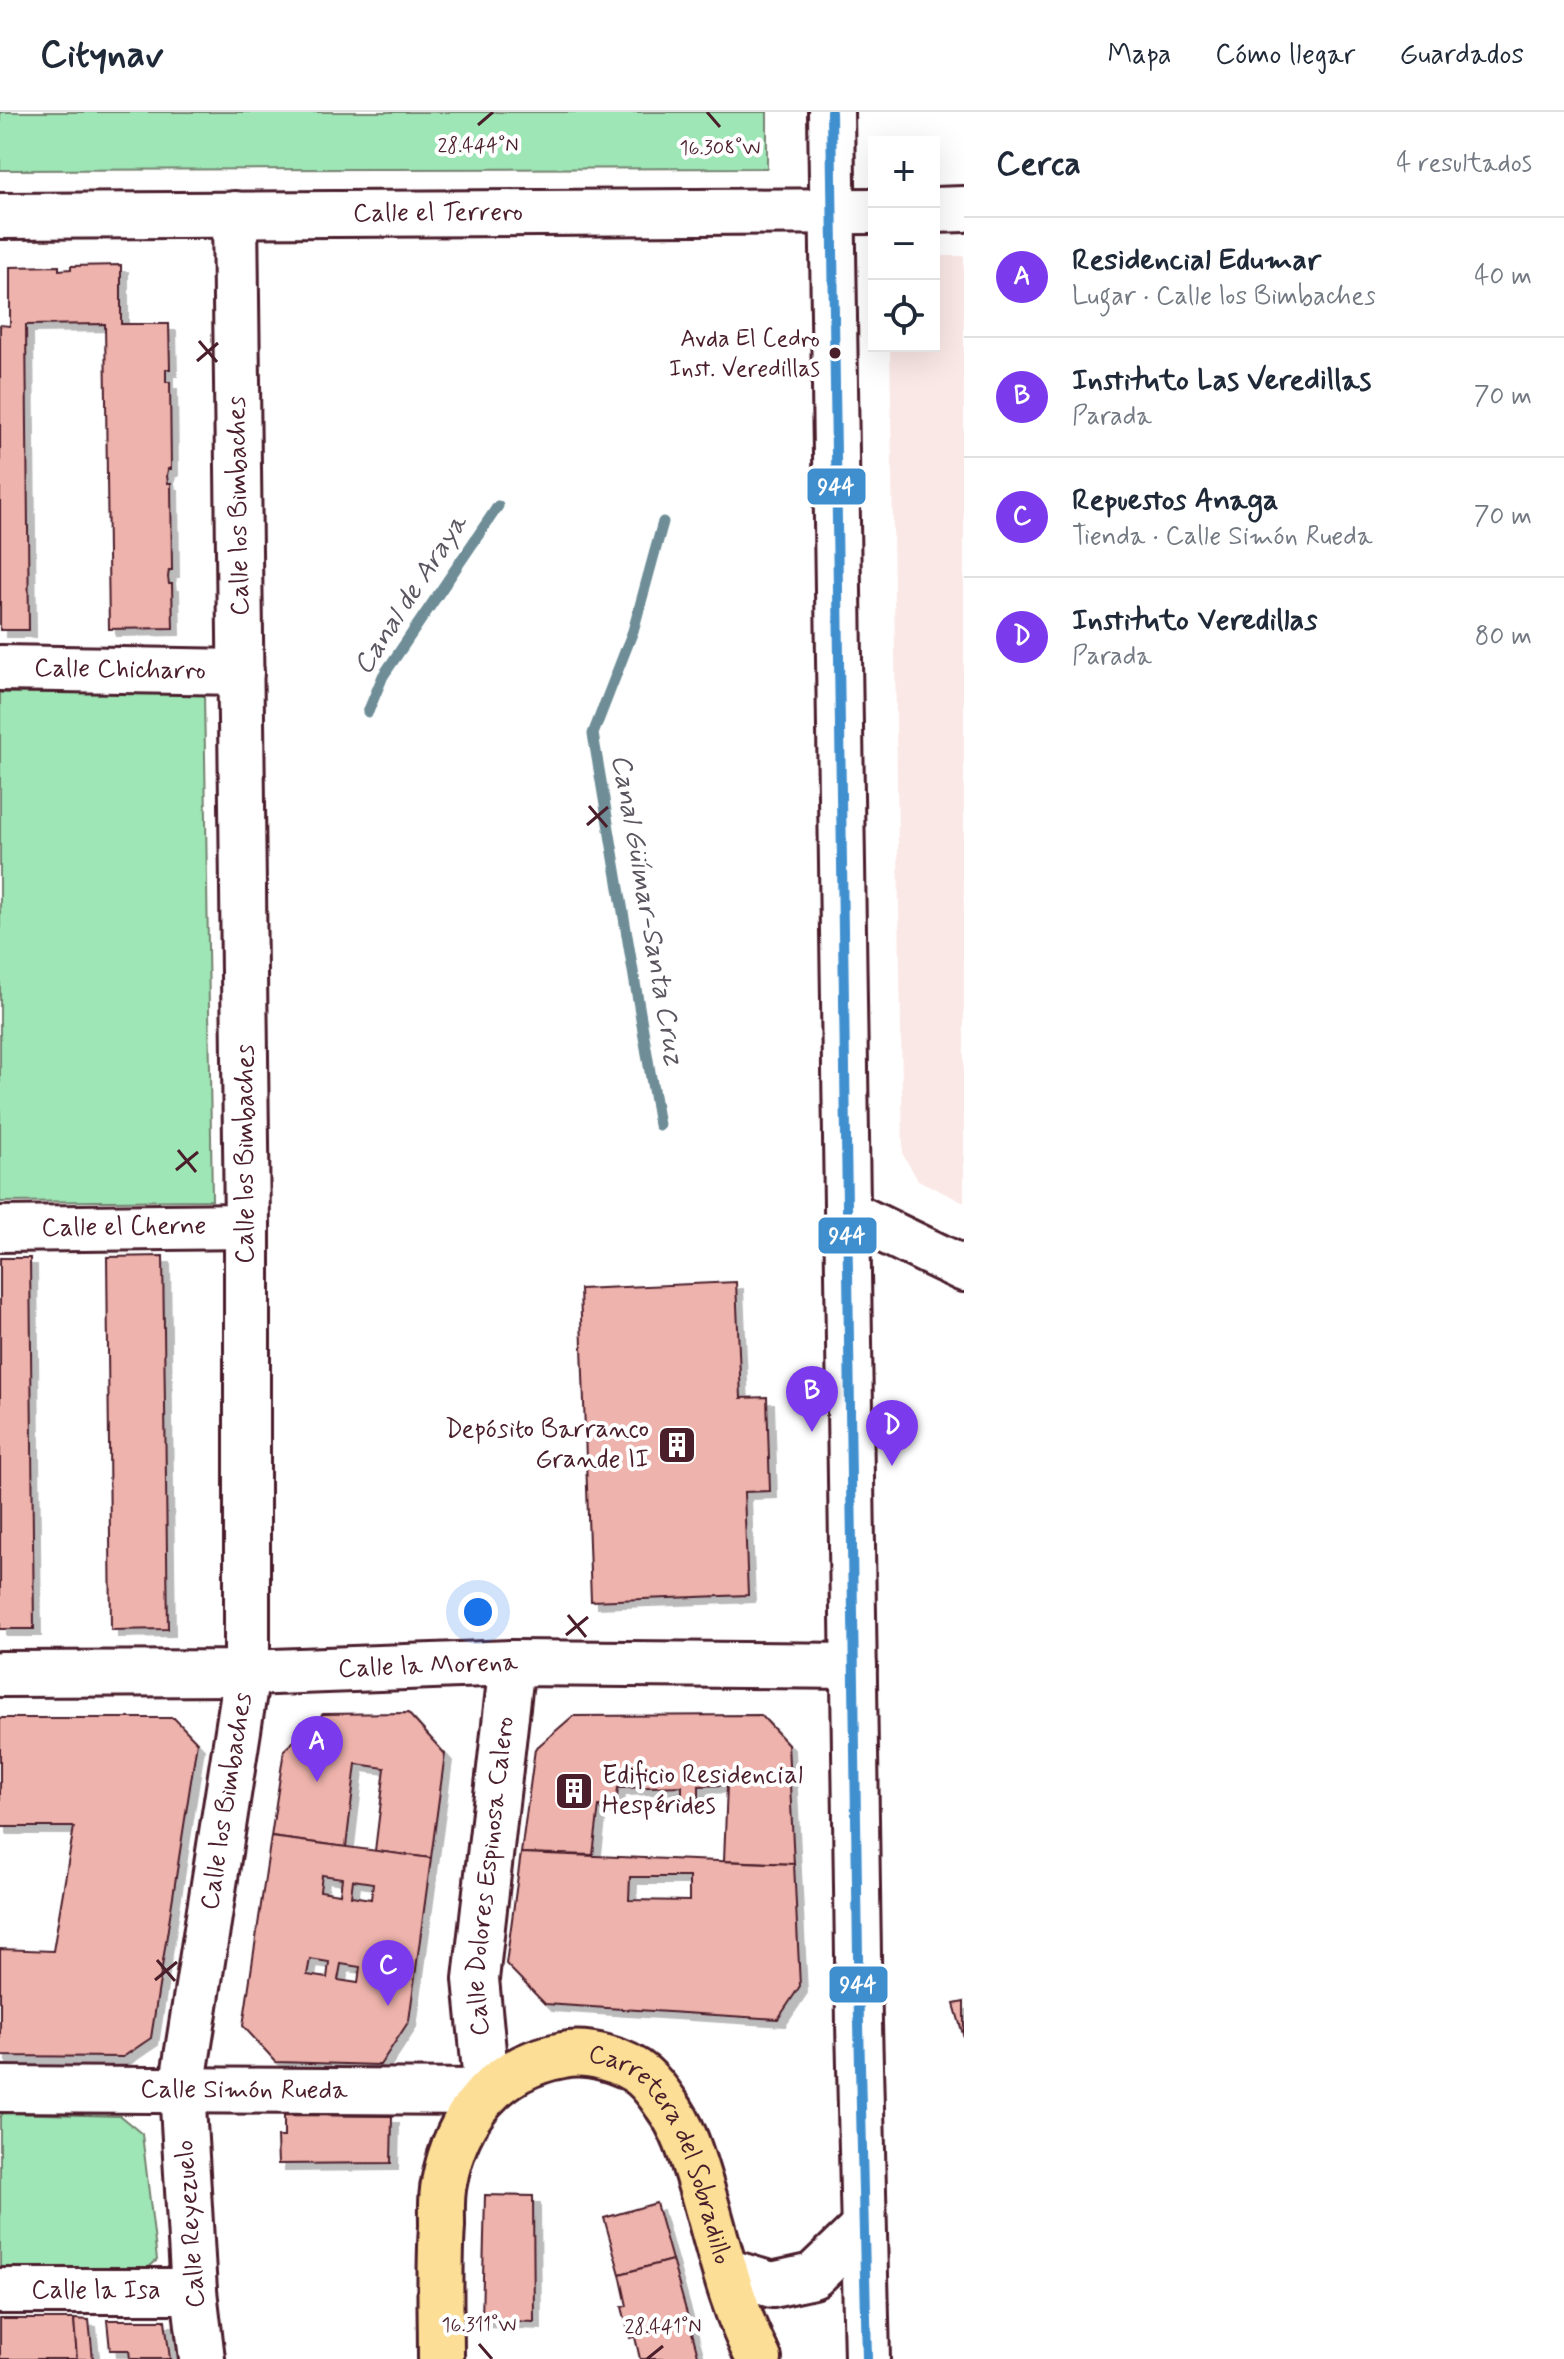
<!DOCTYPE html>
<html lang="es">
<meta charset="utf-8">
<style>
:root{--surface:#fff;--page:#f6f6f7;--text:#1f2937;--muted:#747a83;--line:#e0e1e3;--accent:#7c3aed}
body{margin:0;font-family:Mynerve,sans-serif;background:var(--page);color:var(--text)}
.controls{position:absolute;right:24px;top:24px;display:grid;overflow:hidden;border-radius:0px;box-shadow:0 8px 32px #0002}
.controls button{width:72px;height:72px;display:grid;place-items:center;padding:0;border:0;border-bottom:2px solid var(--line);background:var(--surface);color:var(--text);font:40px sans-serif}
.you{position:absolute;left:478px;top:1500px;width:28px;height:28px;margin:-20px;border:6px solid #fff;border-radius:50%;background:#1a73e8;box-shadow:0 0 0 12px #1a73e833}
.badge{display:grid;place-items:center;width:52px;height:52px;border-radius:50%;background:var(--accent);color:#fff;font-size:26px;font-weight:700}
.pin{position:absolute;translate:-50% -66px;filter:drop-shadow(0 2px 4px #0008)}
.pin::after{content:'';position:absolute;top:42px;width:28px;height:24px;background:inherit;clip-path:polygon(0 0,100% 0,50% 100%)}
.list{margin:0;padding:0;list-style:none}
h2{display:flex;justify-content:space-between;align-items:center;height:104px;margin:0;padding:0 32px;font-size:34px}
h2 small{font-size:26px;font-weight:400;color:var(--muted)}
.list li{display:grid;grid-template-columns:52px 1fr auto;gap:24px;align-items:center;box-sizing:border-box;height:120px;padding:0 32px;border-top:2px solid var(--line)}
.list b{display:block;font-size:30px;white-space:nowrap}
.list p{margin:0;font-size:26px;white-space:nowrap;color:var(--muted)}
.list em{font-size:26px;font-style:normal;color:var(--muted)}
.icon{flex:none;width:44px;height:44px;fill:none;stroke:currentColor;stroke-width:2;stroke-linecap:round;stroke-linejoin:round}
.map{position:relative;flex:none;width:964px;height:2247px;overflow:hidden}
header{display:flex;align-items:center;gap:48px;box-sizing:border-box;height:112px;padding:0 40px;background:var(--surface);border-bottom:2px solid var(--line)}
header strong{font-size:38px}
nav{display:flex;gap:44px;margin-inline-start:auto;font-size:28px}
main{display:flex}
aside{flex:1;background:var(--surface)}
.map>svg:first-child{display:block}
.built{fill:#fae8e6}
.green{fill:#9ee6b5;stroke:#748270;stroke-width:2}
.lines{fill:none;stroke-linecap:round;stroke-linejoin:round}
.stream{stroke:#6e8d97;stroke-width:11}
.building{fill:#eeb3ac;stroke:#4a1f2b;stroke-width:2;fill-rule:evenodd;filter:url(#shadow)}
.minor-casing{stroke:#4a1f2b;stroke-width:50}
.major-casing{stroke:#4a1f2b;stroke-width:50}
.minor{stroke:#fff;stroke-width:44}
.major{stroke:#fcde96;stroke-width:44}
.bus-1-casing{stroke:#fff;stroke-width:16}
.bus-1{stroke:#3f8fcf;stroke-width:10}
.ticks{fill:none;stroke:#4a1f2b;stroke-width:3}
.bus-dot{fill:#4a1f2b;stroke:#fff;stroke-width:3}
.labels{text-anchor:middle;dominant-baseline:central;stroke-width:8;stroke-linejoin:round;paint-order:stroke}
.bus-label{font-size:24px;fill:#4a1f2b;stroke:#fff;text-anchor:end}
.street-label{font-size:26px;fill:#4a1f2b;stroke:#fff}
.poi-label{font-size:26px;fill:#4a1f2b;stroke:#fff;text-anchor:end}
.water-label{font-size:28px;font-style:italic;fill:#5c5661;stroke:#fff}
.ticks-label{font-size:20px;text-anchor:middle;fill:#4a1f2b;stroke:#fff;stroke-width:8;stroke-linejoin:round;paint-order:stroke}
.line-badge{stroke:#fff;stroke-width:3}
.badge-label{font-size:22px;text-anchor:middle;font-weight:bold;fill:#fff}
</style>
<header>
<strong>Citynav</strong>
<nav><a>Mapa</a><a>Cómo llegar</a><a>Guardados</a></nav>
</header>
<main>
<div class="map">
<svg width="964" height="2247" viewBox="0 0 964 2247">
<defs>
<filter id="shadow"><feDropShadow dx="7" dy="7" stdDeviation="0" flood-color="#0004"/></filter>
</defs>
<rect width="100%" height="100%" fill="#fff"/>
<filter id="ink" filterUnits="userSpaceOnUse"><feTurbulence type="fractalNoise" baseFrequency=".0125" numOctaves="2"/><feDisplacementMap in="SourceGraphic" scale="16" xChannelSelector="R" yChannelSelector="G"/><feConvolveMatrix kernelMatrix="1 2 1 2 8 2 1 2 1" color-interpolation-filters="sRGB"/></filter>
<g filter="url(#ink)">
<polygon class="built" points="934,144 964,144 964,1091 918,1068 903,1043 890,234 934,234"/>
<g class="green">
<polygon points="0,0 767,0 767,56 0,58"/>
<polygon points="0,581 204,581 212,1088 0,1090"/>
<polygon points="4,2001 120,2004 142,2022 157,2148 141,2162 0,2160 0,2004"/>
</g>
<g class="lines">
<g class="stream">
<polyline points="368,600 383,564 498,394"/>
<polyline points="659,1013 593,622 633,519 663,410"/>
</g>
</g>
<g class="building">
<polygon points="121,153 121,212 169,212 170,257 166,257 166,270 170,270 171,357 168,357 167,364 168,371 171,371 172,458 169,458 168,465 169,472 172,472 173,516 109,517 105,212 26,213 29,518 0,518 0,213 10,214 10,155 59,154 59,158 71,157 71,154"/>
<polygon points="163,1144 168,1517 111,1518 107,1145"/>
<polygon points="0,1146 30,1146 34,1517 0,1517"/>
<polygon points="736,1170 741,1286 767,1285 770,1379 744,1380 748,1483 591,1489 580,1177"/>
<polygon points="408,1601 445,1642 431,1746 375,1739 385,1656 356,1652 346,1735 271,1725 284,1638 323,1602"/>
<polygon points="761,1603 788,1632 794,1752 724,1749 727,1673 699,1674 699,1692 682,1692 682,1674 618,1676 616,1694 599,1694 593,1743 521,1741 535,1637 573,1604"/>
<polygon points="0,1606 174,1606 197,1630 151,1926 123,1945 0,1944 0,1837 53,1839 74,1715 0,1715"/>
<path d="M 271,1725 L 431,1746 L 409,1909 L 380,1953 L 276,1950 L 243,1914 ZM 322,1763 L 342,1766 L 340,1782 L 320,1779 ZM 353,1768 L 373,1771 L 371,1787 L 351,1784 ZM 310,1847 L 329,1850 L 327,1866 L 307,1863 ZM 341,1852 L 360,1855 L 358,1871 L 338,1868 Z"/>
<path d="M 521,1741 L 794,1752 L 800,1874 L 778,1907 L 545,1892 L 506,1852 ZM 630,1765 L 689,1765 L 689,1789 L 629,1788 Z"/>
<polygon points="964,1890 964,1926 954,1892"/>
<polygon points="284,2003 392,2004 391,2051 278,2052 277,2025 284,2025"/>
<polygon points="485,2083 533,2084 534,2210 482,2208"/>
<polygon points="656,2091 672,2148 620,2162 604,2106"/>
<polygon points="672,2148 689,2209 630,2226 622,2195 627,2194 620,2162"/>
<polygon points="0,2207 74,2207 77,2247 0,2247"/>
<polygon points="74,2207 89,2208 93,2247 77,2247"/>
<polygon points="107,2208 165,2208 170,2247 130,2247 129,2238 110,2238"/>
<polygon points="689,2209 699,2247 640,2247 635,2225"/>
</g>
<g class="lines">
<defs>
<g id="minor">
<polyline points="831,0 859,1912 867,2247"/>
<polyline points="934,98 964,97"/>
<path id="s1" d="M 0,104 L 874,99"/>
<path id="s2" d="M 0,556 L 241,560"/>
<polyline points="848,1101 964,1157"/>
<path id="s3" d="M 0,1117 L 247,1114"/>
<path id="s4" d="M 0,1562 L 247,1561 L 512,1551 L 854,1554"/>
<path id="s5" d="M 0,1977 L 487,1980 L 476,1867 L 512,1551"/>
<polyline points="726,2159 772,2173 813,2164 863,2116"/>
<path id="s6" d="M 0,2179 L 194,2179"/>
<path id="s7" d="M 202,2247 L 194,2179 L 182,1977 L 247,1561 L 247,1114 L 235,102"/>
</g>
<g id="major">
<path id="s8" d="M 441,2247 C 441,2203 439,2158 442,2114 C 442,2100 441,2085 444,2071 C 456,2005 495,1955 563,1943 C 587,1938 624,1948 643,1964 C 651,1971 660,1983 666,1992 C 686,2019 693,2049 703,2081 C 719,2136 732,2196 759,2247"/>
</g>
</defs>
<use href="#minor" class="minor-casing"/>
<use href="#major" class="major-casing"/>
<use href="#minor" class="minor"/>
<use href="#major" class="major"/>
<defs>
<polyline id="bus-1" points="831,0 859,1912 867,2247"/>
</defs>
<use href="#bus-1" class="bus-1-casing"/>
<use href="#bus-1" class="bus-1"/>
</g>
</g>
<path class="ticks" d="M 707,0 L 720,15M 478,13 L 493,0M 199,229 L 217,250M 197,249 L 218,231M 589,694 L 607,715M 587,713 L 608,695M 178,1038 L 196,1060M 176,1058 L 198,1040M 568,1503 L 586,1525M 566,1523 L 588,1505M 157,1848 L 175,1869M 155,1868 L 177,1850M 479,2232 L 492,2247M 647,2247 L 663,2234"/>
<defs>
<symbol id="building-square" viewBox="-11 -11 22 22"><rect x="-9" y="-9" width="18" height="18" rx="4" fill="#4a1f2b" stroke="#fff"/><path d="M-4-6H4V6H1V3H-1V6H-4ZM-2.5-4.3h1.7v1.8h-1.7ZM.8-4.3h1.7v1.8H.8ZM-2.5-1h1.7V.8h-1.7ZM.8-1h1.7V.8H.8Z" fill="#fff"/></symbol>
</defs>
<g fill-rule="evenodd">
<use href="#building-square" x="655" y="1311" width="44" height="44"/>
<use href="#building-square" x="552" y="1657" width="44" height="44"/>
</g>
<circle class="bus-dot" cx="835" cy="241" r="7"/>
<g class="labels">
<g class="bus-label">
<text x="820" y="227">Avda El Cedro<tspan x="820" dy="30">Inst. Veredillas</tspan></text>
</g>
<g class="street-label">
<text stroke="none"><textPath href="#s1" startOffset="438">Calle el Terrero</textPath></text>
<text transform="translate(239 394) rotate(-91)">Calle los Bimbaches</text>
<text stroke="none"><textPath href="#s2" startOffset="120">Calle Chicharro</textPath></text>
<text transform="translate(246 1042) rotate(-90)">Calle los Bimbaches</text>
<text stroke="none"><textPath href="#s3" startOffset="124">Calle el Cherne</textPath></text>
<text stroke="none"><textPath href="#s4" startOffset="428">Calle la Morena</textPath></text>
<text stroke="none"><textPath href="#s7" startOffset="562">Calle los Bimbaches</textPath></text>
<text stroke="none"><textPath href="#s5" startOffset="704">Calle Dolores Espinosa Calero</textPath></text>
<text stroke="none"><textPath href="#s5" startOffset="244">Calle Simón Rueda</textPath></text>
<text stroke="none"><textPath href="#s8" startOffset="522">Carretera del Sobradillo</textPath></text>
<text transform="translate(191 2112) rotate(-94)">Calle Reyezuelo</text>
<text stroke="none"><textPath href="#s6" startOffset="96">Calle la Isa</textPath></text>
</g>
<g class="poi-label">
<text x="649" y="1318">Depósito Barranco<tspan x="649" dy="30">Grande II</tspan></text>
<text x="602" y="1664" text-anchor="start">Edificio Residencial<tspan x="602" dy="30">Hespérides</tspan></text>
</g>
<g class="water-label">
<text transform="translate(411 483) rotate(-57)">Canal de Araya</text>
<text transform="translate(647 798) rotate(80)">Canal Güímar-Santa Cruz</text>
</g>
</g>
<g class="ticks-label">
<text x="478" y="40">28.444°N</text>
<text x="720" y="42">16.308°W</text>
<text x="479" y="2219">16.311°W</text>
<text x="663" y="2221">28.441°N</text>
</g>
<g class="line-badge">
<rect x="806" y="355" width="61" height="39" rx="8" fill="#3f8fcf"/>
<rect x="817" y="1104" width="61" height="39" rx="8" fill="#3f8fcf"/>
<rect x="828" y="1853" width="61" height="39" rx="8" fill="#3f8fcf"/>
</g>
<g class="badge-label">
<text x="836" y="382">944</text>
<text x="847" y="1131">944</text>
<text x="858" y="1880">944</text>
</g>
</svg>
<div class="controls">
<button>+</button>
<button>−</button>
<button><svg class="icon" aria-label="locate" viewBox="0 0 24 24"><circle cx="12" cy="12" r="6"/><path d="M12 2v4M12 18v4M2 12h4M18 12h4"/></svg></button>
</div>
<div class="you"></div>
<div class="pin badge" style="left:317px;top:1670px">A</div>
<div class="pin badge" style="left:812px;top:1320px">B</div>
<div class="pin badge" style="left:388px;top:1894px">C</div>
<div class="pin badge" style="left:892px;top:1354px">D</div>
</div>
<aside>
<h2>Cerca<small>4 resultados</small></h2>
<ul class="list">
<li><span class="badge">A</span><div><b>Residencial Edumar</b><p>Lugar · Calle los Bimbaches</p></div><em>40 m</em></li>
<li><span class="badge">B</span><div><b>Instituto Las Veredillas</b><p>Parada</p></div><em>70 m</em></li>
<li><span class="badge">C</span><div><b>Repuestos Anaga</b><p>Tienda · Calle Simón Rueda</p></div><em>70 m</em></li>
<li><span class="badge">D</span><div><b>Instituto Veredillas</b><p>Parada</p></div><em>80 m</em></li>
</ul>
</aside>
</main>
